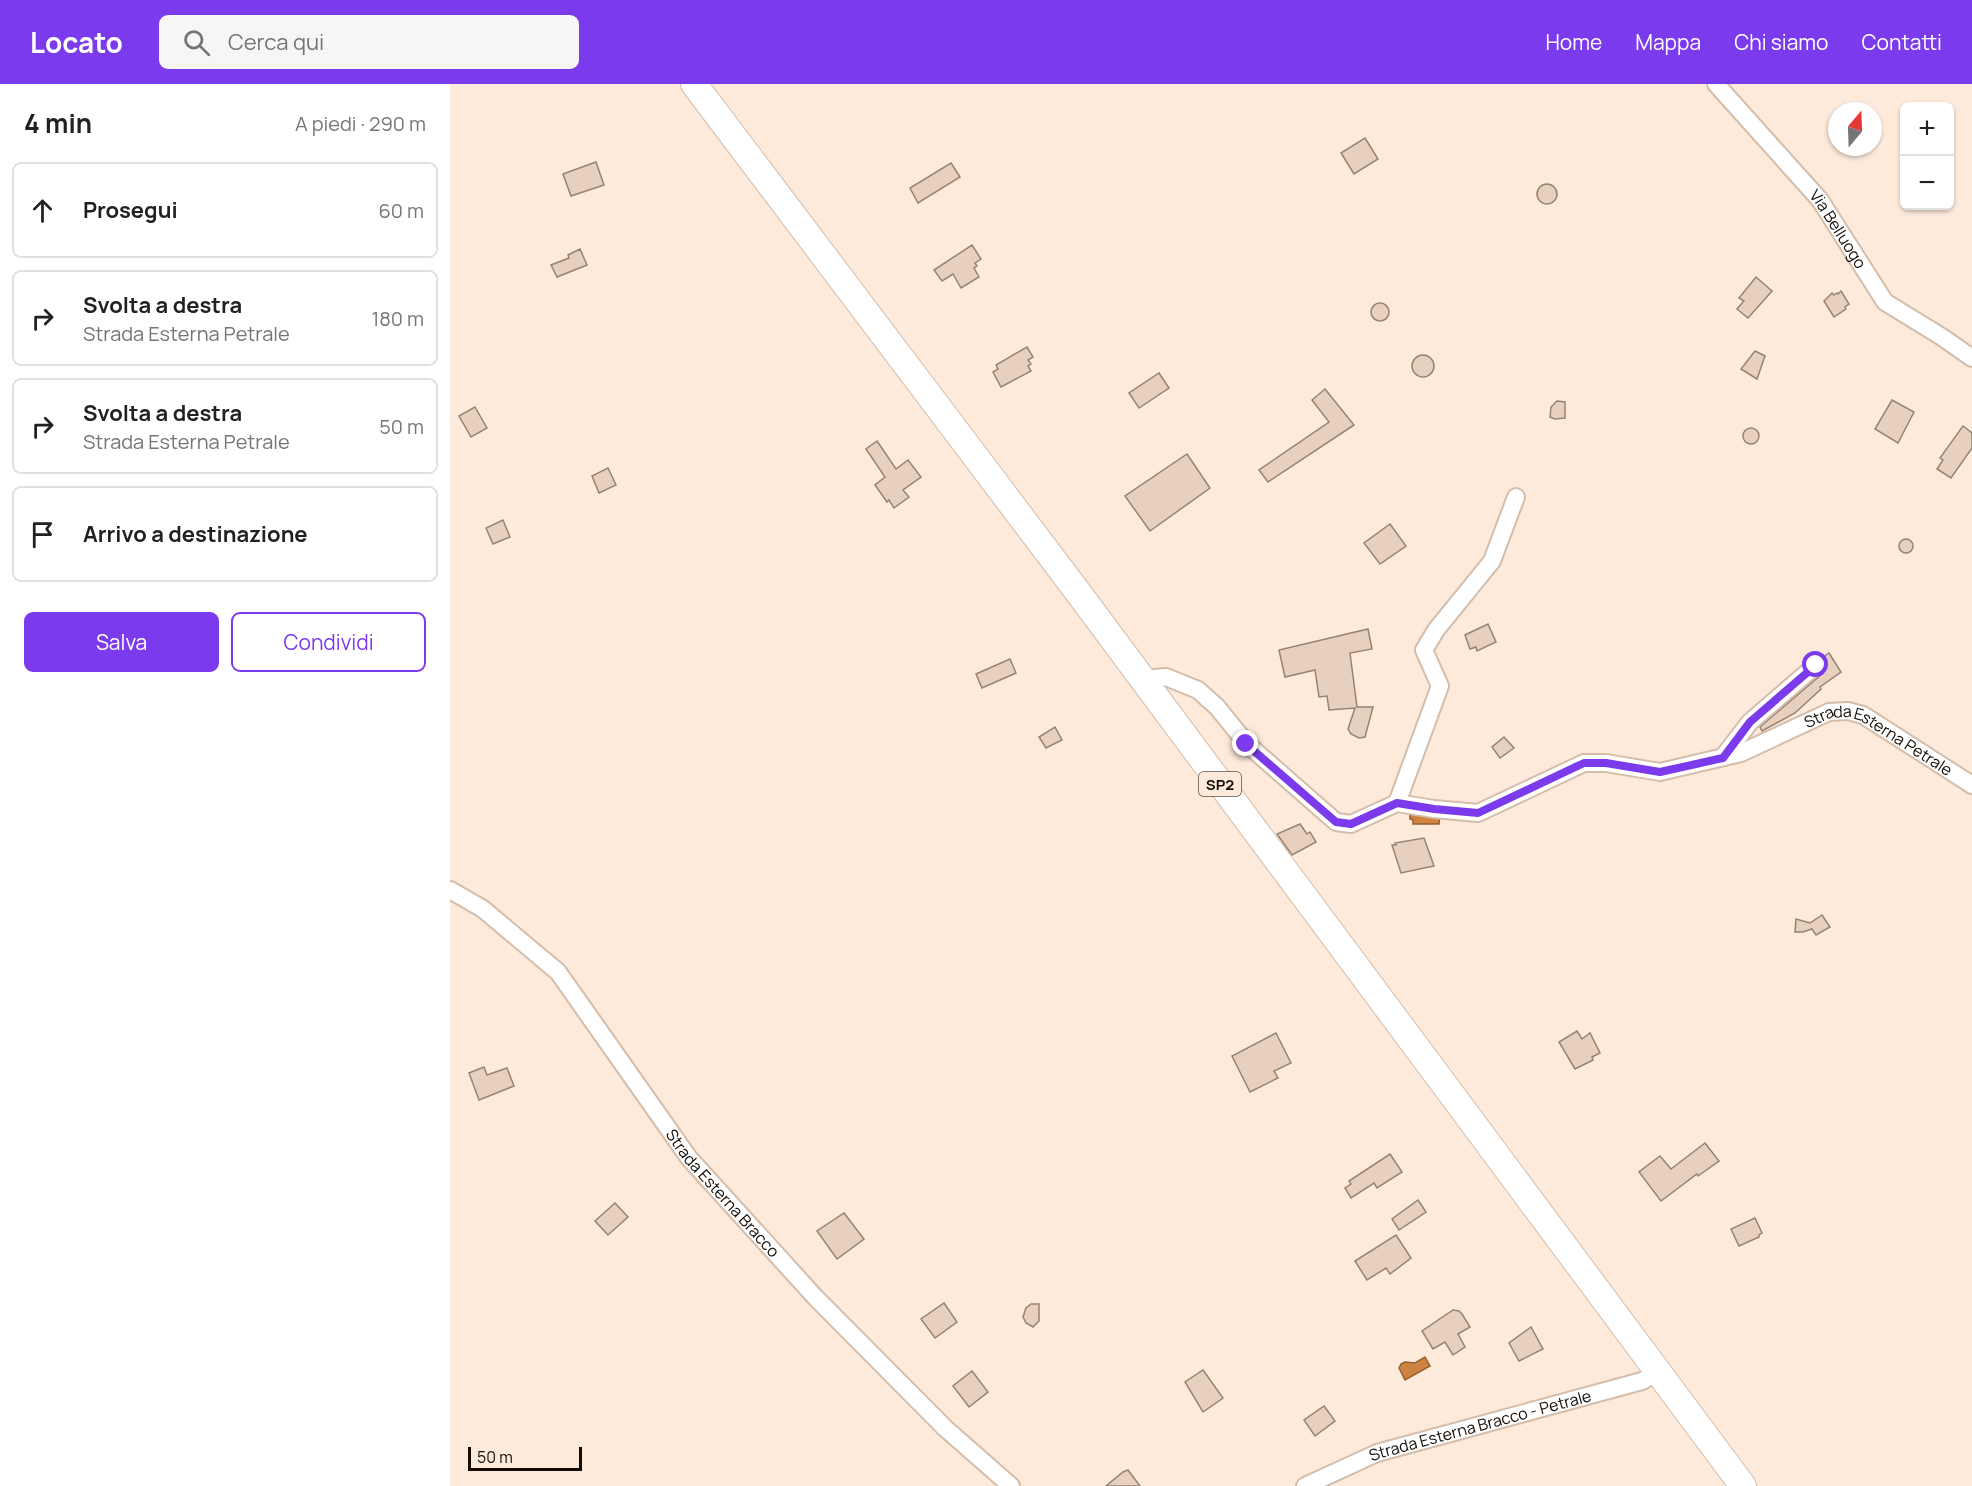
<!DOCTYPE html>
<html lang="it">
<meta charset="utf-8">
<style>
:root{--surface:#fff;--page:#f6f6f6;--text:#202124;--muted:#757577;--line:#e0e0e0;--accent:#7c3aed}
body{margin:0;font-family:Manrope,sans-serif;background:var(--page);color:var(--text)}
.controls{position:absolute;right:18px;top:18px;display:grid;overflow:hidden;border-radius:9px;box-shadow:0 2px 4px #0004}
.controls button{width:54px;height:54px;display:grid;place-items:center;padding:0;border:0;border-bottom:2px solid var(--line);background:var(--surface);color:var(--text);font:30px sans-serif}
.compass{position:absolute;left:1378px;top:18px;width:54px;height:54px;border-radius:50%;background:var(--surface);box-shadow:0 2px 4px #0004;rotate:19deg}
.scale{position:absolute;left:18px;bottom:15px;width:114px;box-sizing:border-box;padding-left:6px;border:3px solid #140d07;border-top:0;font-size:16px;line-height:21px;white-space:nowrap;color:#140d07;-webkit-text-stroke:4px #fdeadb;paint-order:stroke}
.stop{position:absolute;width:18px;height:18px;margin:-14px;border:4px solid #7c3aed;border-radius:50%;background:#fff}
.stop.end{background:#7c3aed;border-color:#fff;box-shadow:0 2px 6px #0008}
.list{margin:0;padding:0;list-style:none}
h2{display:flex;justify-content:space-between;align-items:center;height:78px;margin:0;padding:0 24px;font-size:26px}
h2 small{font-size:20px;font-weight:400;color:var(--muted)}
.list li{display:grid;grid-template-columns:39px 1fr auto;gap:18px;align-items:center;box-sizing:border-box;height:96px;margin:0 12px 12px;padding:0 12px;border:2px solid var(--line);border-radius:9px}
.list b{display:block;font-size:22px;white-space:nowrap}
.list p{margin:0;font-size:20px;white-space:nowrap;color:var(--muted)}
.list em{font-size:20px;font-style:normal;color:var(--muted)}
.actions{display:flex;gap:12px;padding:18px 24px}
.actions a{flex:1;padding:14px 0;border:2px solid var(--accent);border-radius:9px;text-align:center;font-size:21px;color:var(--accent)}
.actions .main{background:var(--accent);color:#fff}
.icon{flex:none;width:33px;height:33px;fill:none;stroke:currentColor;stroke-width:2;stroke-linecap:round;stroke-linejoin:round}
.map{position:relative;flex:none;width:1522px;height:1402px;overflow:hidden}
header{display:flex;align-items:center;gap:36px;box-sizing:border-box;height:84px;padding:0 30px;background:var(--accent);color:#fff}
header strong{font-size:28px}
nav{display:flex;gap:33px;margin-inline-start:auto;font-size:21px}
.search{width:420px;height:54px;background:var(--page);display:flex;align-items:center;gap:15px;box-sizing:border-box;padding:0 21px;border-radius:9px;color:var(--muted);font-size:22px}
main{display:flex}
aside{flex:1;background:var(--surface)}
.map>svg:first-child{display:block}
.water{fill:#ce8340;stroke:#96602f;stroke-width:1.5}
.building{fill:#e7d0be;stroke:#988372;stroke-width:1.5}
.lines{fill:none;stroke-linecap:round;stroke-linejoin:round}
.street-casing{stroke:#d4bdab;stroke-width:20}
.primary-casing{stroke:#d4bdab;stroke-width:28}
.street{stroke:#fff;stroke-width:16}
.primary{stroke:#fff;stroke-width:26}
.route{stroke:#7c3aed;stroke-width:8}
.labels{text-anchor:middle;dominant-baseline:central;stroke-width:4.5;stroke-linejoin:round;paint-order:stroke}
.shield{fill:#fdeadb;stroke:#5a4f47;stroke-width:1.5}
.shield-label{font-size:15px;font-weight:bold;fill:#140d07}
.street-label{font-size:16px;fill:#140d07;stroke:#fdeadb}
</style>
<header>
<strong>Locato</strong>
<div class="search"><svg class="icon" aria-label="search" viewBox="0 0 24 24"><circle cx="10" cy="10" r="6"/><path d="M15 15l6 6"/></svg>Cerca qui</div>
<nav><a>Home</a><a>Mappa</a><a>Chi siamo</a><a>Contatti</a></nav>
</header>
<main>
<aside>
<h2>4 min<small>A piedi · 290 m</small></h2>
<ul class="list">
<li><svg class="icon" aria-label="ahead" viewBox="0 0 24 24"><path d="M12 20V5M6 11l6-6 6 6"/></svg><div><b>Prosegui</b></div><em>60 m</em></li>
<li><svg class="icon" aria-label="right" viewBox="0 0 24 24"><path d="M7 20v-9h11M14 6l5 5-5 5"/></svg><div><b>Svolta a destra</b><p>Strada Esterna Petrale</p></div><em>180 m</em></li>
<li><svg class="icon" aria-label="right" viewBox="0 0 24 24"><path d="M7 20v-9h11M14 6l5 5-5 5"/></svg><div><b>Svolta a destra</b><p>Strada Esterna Petrale</p></div><em>50 m</em></li>
<li><svg class="icon" aria-label="arrive" viewBox="0 0 24 24"><path d="M6 21V4h12l-3 4 3 4H6"/></svg><div><b>Arrivo a destinazione</b></div></li>
</ul>
<div class="actions"><a class="main">Salva</a><a>Condividi</a></div>
</aside>
<div class="map">
<svg width="1522" height="1402" viewBox="0 0 1522 1402">
<rect width="100%" height="100%" fill="#fdeadb"/>
<g class="water">
<polygon points="960,729 990,730 989,740 963,740 963,736 960,735"/>
<polygon points="975,1273 980,1282 955,1296 949,1284 951,1280 955,1278 965,1279"/>
</g>
<g class="building">
<polygon points="915,54 928,75 904,90 891,69"/>
<polygon points="146,78 154,101 121,112 113,90"/>
<polygon points="501,79 510,93 468,119 460,104"/>
<circle cx="1097" cy="110" r="10"/>
<polygon points="522,161 531,175 525,179 527,182 524,184 529,193 511,204 503,190 492,197 484,186"/>
<polygon points="130,165 137,181 107,193 101,181 119,174 118,171"/>
<polygon points="1306,193 1322,207 1298,234 1287,225 1294,217 1289,214"/>
<polygon points="1391,207 1399,220 1395,223 1396,225 1384,233 1374,217 1382,209 1384,211 1387,209 1388,210"/>
<circle cx="930" cy="228" r="9"/>
<polygon points="577,263 583,273 578,276 581,280 578,282 581,287 551,303 543,288 548,285 546,281"/>
<polygon points="1305,267 1315,272 1307,295 1291,285"/>
<circle cx="973" cy="282" r="11"/>
<polygon points="709,289 719,304 689,324 679,309"/>
<polygon points="875,305 904,341 818,398 809,386 879,338 862,316"/>
<polygon points="1442,316 1464,328 1448,359 1425,345"/>
<polygon points="1107,317 1115,318 1115,334 1105,335 1100,333 1101,323"/>
<polygon points="25,323 37,344 21,353 9,332"/>
<polygon points="1513,342 1522,349 1522,364 1501,394 1487,385 1493,376 1490,374"/>
<circle cx="1301" cy="352" r="8"/>
<polygon points="427,357 446,385 458,376 471,393 453,406 459,413 444,424 439,416 437,418 425,401 435,393 416,365"/>
<polygon points="737,370 760,404 700,447 675,412"/>
<polygon points="158,384 166,401 149,409 142,392"/>
<polygon points="53,436 60,453 43,460 36,444"/>
<polygon points="940,440 956,462 930,480 914,459"/>
<circle cx="1456" cy="462" r="7"/>
<polygon points="1038,540 1046,558 1027,567 1026,563 1020,565 1015,551"/>
<polygon points="918,545 922,565 900,569 907,623 923,623 915,653 909,654 901,650 898,645 905,624 879,626 877,612 869,613 865,586 835,593 829,566"/>
<polygon points="1379,569 1391,588 1370,603 1371,605 1345,629 1312,647 1310,643 1373,589 1376,580 1373,573"/>
<polygon points="560,575 566,589 532,604 526,590"/>
<polygon points="605,643 612,656 596,664 589,653"/>
<polygon points="1054,653 1064,664 1050,674 1042,663"/>
<polygon points="850,740 857,750 860,748 866,758 842,771 827,750"/>
<polygon points="974,754 984,782 951,789 942,761 946,761 945,759"/>
<polygon points="1372,831 1380,843 1366,851 1362,845 1353,848 1345,848 1346,835 1360,839"/>
<polygon points="1127,947 1132,955 1140,949 1150,969 1142,973 1143,976 1125,985 1109,958"/>
<polygon points="826,949 841,979 824,987 828,994 800,1008 782,972"/>
<polygon points="34,983 37,991 57,984 64,1002 29,1016 19,989"/>
<polygon points="1255,1059 1269,1077 1248,1092 1247,1090 1211,1117 1189,1088 1210,1072 1221,1085"/>
<polygon points="940,1070 952,1088 927,1104 924,1099 901,1114 895,1104 901,1100 899,1097"/>
<polygon points="968,1116 976,1128 949,1146 942,1135"/>
<polygon points="165,1119 178,1133 158,1151 145,1137"/>
<polygon points="394,1129 414,1155 387,1175 367,1147"/>
<polygon points="1305,1134 1312,1149 1309,1151 1309,1153 1289,1162 1281,1145"/>
<polygon points="946,1151 961,1174 940,1190 936,1184 917,1196 905,1177"/>
<polygon points="494,1219 507,1238 485,1254 471,1235"/>
<polygon points="581,1220 589,1220 589,1237 583,1243 576,1239 573,1233 576,1224"/>
<polygon points="1003,1226 1009,1227 1012,1230 1020,1243 1008,1250 1015,1263 1003,1271 995,1258 983,1265 972,1247"/>
<polygon points="1081,1243 1093,1265 1069,1277 1059,1259"/>
<polygon points="753,1286 773,1314 753,1328 735,1298"/>
<polygon points="522,1287 538,1308 519,1323 503,1302"/>
<polygon points="874,1322 885,1337 865,1352 854,1336"/>
<polygon points="678,1386 690,1402 656,1402 673,1388"/>
</g>
<g class="lines">
<defs>
<g id="street">
<path id="s1" d="M 1266,0 L 1370,116 L 1435,218 L 1492,253 L 1522,274"/>
<path id="s2" d="M 692,595 L 716,593 L 748,606 L 767,623 L 797,660 L 886,738 L 901,740 L 947,719 L 984,725 L 1028,729 L 1134,679 L 1156,679 L 1210,688 L 1291,669 L 1379,628 L 1398,627 L 1413,631 L 1522,701"/>
<polyline points="1273,673 1300,638 1366,581"/>
<polyline points="947,719 990,602 974,566 986,546 1042,477 1066,413"/>
<path id="s3" d="M 0,806 L 33,825 L 108,888 L 239,1074 L 365,1213 L 495,1344 L 561,1402"/>
<path id="s4" d="M 855,1402 L 927,1369 L 1192,1297 L 1208,1288"/>
</g>
<polyline id="primary" points="244,0 630,511 1293,1402"/>
</defs>
<use href="#street" class="street-casing"/>
<use href="#primary" class="primary-casing"/>
<use href="#street" class="street"/>
<use href="#primary" class="primary"/>
</g>
<g class="lines">
<polyline class="route" points="796,660 886,738 901,740 947,719 984,725 1028,729 1134,679 1156,679 1210,688 1273,674 1300,638 1366,581"/>
</g>
<g class="labels">
<rect class="shield" x="749" y="688" width="42" height="24" rx="4.5"/>
<g class="shield-label">
<text x="770" y="700">SP2</text>
</g>
<g class="street-label">
<text stroke="none"><textPath href="#s1" startOffset="190">Via Belluogo</textPath></text>
<text stroke="none"><textPath href="#s2" startOffset="828">Strada Esterna Petrale</textPath></text>
<text stroke="none"><textPath href="#s3" startOffset="412">Strada Esterna Bracco</textPath></text>
<text stroke="none"><textPath href="#s4" startOffset="186">Strada Esterna Bracco - Petrale</textPath></text>
</g>
</g>
</svg>
<div class="controls">
<button>+</button>
<button>−</button>
</div>
<svg class="compass" viewBox="-18 -18 36 36"><path d="M0-13l5 13h-10z" fill="#e53935"/><path d="M0 13l5-13h-10z" fill="#757577"/></svg>
<div class="scale">50 m</div>
<div class="stop" style="left:1366px;top:581px"></div>
<div class="stop end" style="left:796px;top:660px"></div>
</div>
</main>
